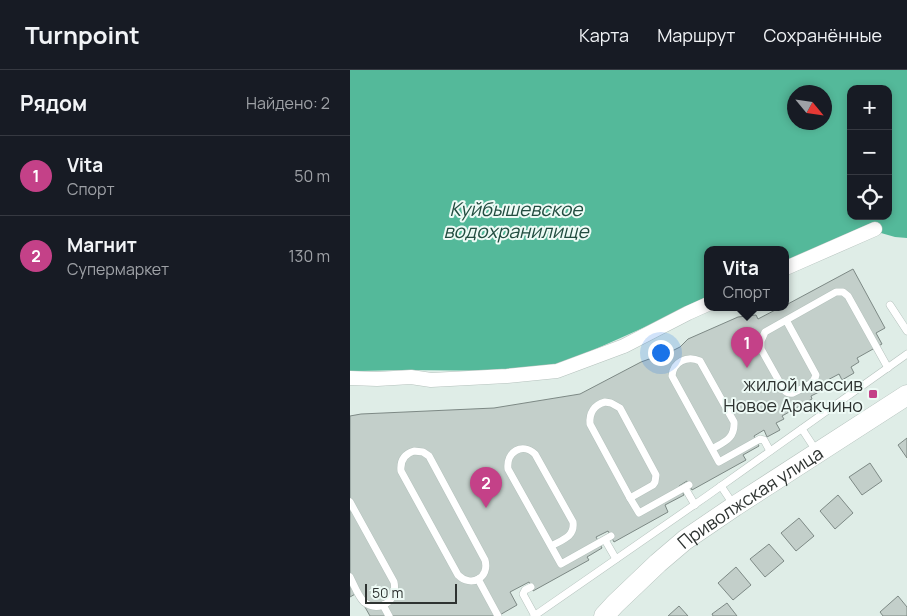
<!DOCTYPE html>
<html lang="ru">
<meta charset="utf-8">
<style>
:root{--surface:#171b24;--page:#242831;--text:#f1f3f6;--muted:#9ea1a6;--line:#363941;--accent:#c44188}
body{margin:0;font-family:Manrope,sans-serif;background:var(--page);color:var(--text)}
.controls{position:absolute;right:15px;top:15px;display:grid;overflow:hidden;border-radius:10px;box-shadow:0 2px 8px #0003}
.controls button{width:45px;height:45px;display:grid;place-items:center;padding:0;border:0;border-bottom:1px solid var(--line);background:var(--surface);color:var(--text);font:25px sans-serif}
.compass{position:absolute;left:437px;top:15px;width:45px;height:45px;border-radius:50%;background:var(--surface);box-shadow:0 2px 8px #0003;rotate:119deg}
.scale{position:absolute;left:15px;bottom:12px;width:92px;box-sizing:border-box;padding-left:5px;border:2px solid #2e3331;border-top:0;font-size:14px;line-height:18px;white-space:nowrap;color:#2e3331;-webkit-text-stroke:4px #edfaf5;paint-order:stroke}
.you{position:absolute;left:310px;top:282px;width:18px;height:18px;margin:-12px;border:4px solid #fff;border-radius:50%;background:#1a73e8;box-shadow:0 0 0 8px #1a73e833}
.badge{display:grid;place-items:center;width:32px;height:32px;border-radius:50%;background:var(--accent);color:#fff;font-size:16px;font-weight:700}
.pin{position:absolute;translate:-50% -41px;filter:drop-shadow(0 1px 2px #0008)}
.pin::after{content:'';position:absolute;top:26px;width:18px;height:15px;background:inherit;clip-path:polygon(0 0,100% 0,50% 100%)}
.popup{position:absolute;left:354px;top:176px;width:85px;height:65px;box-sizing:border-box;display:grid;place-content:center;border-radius:10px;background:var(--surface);filter:drop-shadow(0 1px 4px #0005);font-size:16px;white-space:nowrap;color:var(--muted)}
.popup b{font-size:19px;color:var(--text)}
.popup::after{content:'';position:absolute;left:50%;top:100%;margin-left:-10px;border:10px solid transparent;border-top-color:var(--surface)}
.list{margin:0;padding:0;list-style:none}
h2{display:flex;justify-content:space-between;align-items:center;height:65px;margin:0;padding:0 20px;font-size:21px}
h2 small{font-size:16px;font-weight:400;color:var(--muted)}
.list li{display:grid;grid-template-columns:32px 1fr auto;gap:15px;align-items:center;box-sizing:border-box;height:80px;padding:0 20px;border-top:1px solid var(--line)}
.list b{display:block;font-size:19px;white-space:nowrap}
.list p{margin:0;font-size:16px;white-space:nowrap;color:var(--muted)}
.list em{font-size:16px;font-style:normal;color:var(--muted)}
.icon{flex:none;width:28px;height:28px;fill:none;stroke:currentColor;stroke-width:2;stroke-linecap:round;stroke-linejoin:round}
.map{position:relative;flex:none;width:557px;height:546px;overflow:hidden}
header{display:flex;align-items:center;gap:30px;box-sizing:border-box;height:70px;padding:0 25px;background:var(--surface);border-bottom:1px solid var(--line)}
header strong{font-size:24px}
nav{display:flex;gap:28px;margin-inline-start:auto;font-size:18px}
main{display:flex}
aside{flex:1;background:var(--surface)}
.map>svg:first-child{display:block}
.water{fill:#54b99a;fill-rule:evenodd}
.building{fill:#c3cfca;stroke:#7d8985}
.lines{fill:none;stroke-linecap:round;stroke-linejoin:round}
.lane-casing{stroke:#b5c2bd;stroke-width:8}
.street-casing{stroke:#b5c2bd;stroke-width:15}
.secondary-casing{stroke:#b5c2bd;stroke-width:21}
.lane{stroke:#fff;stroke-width:7}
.street{stroke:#fff;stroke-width:14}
.secondary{stroke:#fff;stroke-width:20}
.poi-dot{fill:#c44188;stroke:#edfaf5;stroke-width:2}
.labels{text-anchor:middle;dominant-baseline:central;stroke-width:4;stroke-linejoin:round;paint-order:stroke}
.poi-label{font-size:18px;fill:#2e3331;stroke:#edfaf5;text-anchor:end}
.street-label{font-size:18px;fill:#2e3331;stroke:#edfaf5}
.water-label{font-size:19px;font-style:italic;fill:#224d40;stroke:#edfaf5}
</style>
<header>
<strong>Turnpoint</strong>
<nav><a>Карта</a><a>Маршрут</a><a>Сохранённые</a></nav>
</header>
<main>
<aside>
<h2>Рядом<small>Найдено: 2</small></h2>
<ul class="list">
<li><span class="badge">1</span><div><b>Vita</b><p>Спорт</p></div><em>50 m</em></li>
<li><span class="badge">2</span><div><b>Магнит</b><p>Супермаркет</p></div><em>130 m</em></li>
</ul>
</aside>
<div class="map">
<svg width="557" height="546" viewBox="0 0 557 546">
<rect width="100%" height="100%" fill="#dfede7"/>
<path class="water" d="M 0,0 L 557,0 L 557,168 L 545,167 L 531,163 L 525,154 L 436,194 L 436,179 L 358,179 L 358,229 L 212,294 L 171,301 L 55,300 L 8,301 L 0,303 ZM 501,19 L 538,19 L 538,146 L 501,146 ZM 444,22 L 474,22 L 474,52 L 444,52 Z"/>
<g class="building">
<polygon points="503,199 535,258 526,263 532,274 507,288 509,292 501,297 504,303 492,310 489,304 470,314 473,320 461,326 462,329 432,346 434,349 426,353 430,360 417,367 414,360 404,366 409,376 393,385 396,390 342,420 337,411 329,416 334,425 315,435 318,442 264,472 258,461 246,467 252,478 237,487 239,490 183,521 179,512 160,522 167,535 148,546 20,546 7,523 0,527 0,346 11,344 144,338 230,324 291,292 324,280 330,277 338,269 388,247 406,245 408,249 431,237 436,237 436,235"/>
<polygon points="557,368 557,388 548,375"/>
<polygon points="520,393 532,411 512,425 499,407"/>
<polygon points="488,425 503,443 485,459 470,441"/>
<polygon points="449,448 464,466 446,481 431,463"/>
<polygon points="419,474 434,491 415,507 400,489"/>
<polygon points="386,497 401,515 383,530 368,513"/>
<polygon points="548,526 557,537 557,546 533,546 530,542"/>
<polygon points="377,533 387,546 363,546 362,544"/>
<polygon points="329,536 338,546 318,546"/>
</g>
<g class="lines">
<defs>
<g id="lane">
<polyline points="540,235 557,261"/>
<path d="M 436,250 L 466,305 C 464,315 452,318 443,323 C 439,324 437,323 434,320 L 411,279 L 411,271 L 415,262 L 486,222 L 493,222 L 498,226 L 538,298"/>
<path d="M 255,332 L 261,333 L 270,338 L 306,405 L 305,412 L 303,415 L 280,428 L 240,354 C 239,343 244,335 255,332 Z"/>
<polyline points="452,359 467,382"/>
<path d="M 362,379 C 374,372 385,369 384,352 L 350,291 C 337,285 323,292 322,306 L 369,392 L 410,369 L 414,370 L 420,381"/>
<path d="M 64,381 L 73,382 L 79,386 L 135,490 C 140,508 121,518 108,505 L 51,401 C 50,391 54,384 64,381 Z"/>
<polyline points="371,416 383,434"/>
<polyline points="335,418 345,435"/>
<polyline points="280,428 289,443 339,415"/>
<path d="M 0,432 L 44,512 C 48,530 30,544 14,532 C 8,526 4,515 0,507"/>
<polyline points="255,470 266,489"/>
<path d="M 201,476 C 212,470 225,467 223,452 L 185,384 C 172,372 156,382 158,399 L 211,494 L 261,466"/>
<polyline points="128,509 148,546"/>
<polyline points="181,517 175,520 173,524 185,546"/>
<polyline points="33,535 39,546"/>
<polyline points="184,546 357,426 557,284"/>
</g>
<g id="street">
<polyline points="436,198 525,159"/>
<polyline points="0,308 27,309 61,307 81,310 157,306 207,301 274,276 338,243 358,234"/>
</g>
<g id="secondary">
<path id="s1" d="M 254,546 L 265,534 L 308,493 L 335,470 L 385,436 L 557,325"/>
</g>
</defs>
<use href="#lane" class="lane-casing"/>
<use href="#street" class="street-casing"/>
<use href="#secondary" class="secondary-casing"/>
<use href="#lane" class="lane"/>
<use href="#street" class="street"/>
<use href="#secondary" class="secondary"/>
</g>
<rect class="poi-dot" x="518" y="319" width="10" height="10" rx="2.5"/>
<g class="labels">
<g class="poi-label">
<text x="513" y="314">жилой массив<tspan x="513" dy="21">Новое Аракчино</tspan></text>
</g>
<g class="street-label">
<text stroke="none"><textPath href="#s1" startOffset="189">Приволжская улица</textPath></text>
</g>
<g class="water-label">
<text x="166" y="139">Куйбышевское<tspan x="166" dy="22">водохранилище</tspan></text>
</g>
</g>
</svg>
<div class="controls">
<button>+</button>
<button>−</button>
<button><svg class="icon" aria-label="locate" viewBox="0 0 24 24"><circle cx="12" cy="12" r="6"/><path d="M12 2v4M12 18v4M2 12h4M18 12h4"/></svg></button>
</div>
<svg class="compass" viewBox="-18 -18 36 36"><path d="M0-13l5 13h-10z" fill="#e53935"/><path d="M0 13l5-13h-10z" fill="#9ea1a6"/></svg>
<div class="scale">50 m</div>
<div class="you"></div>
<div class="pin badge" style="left:397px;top:298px">1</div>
<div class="popup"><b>Vita</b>Спорт</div>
<div class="pin badge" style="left:136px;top:438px">2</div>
</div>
</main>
